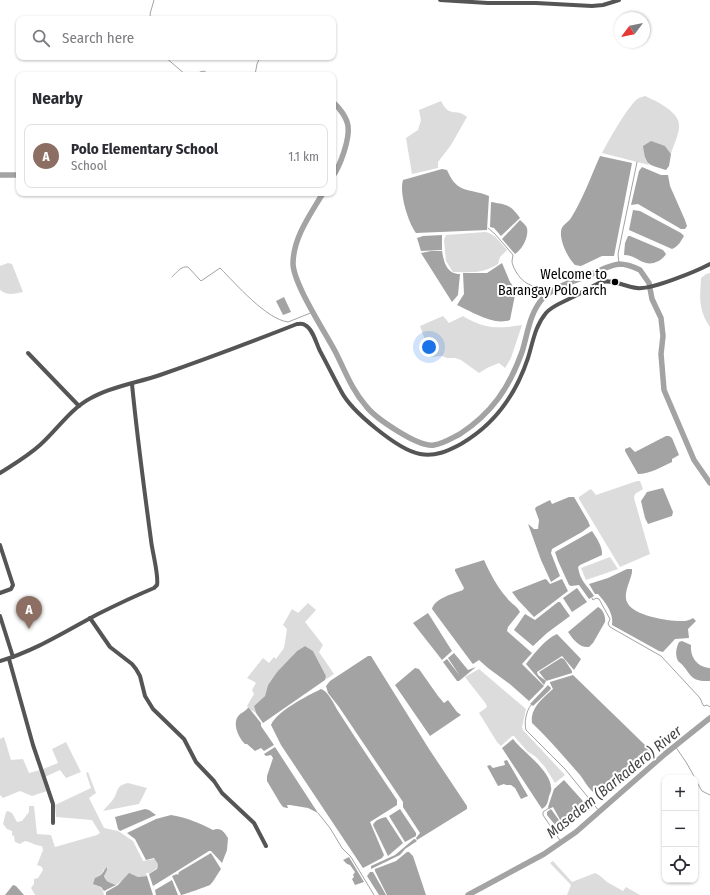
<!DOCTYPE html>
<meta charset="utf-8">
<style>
:root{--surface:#fff;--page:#f2f2f3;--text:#2b2b33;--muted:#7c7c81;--line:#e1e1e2;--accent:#000}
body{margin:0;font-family:"Fira Sans Condensed",sans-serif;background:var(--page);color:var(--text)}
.controls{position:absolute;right:12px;bottom:12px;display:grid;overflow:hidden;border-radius:8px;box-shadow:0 1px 3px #0004}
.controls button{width:36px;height:36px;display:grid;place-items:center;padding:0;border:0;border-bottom:1px solid var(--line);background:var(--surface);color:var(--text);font:20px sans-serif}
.compass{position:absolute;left:614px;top:12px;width:36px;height:36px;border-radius:50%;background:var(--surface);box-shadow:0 1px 3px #0004;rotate:238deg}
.you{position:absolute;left:429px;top:347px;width:14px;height:14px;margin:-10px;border:3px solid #fff;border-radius:50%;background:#1a73e8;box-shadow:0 0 0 6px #1a73e833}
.badge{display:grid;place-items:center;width:26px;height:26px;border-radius:50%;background:var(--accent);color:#fff;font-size:13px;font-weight:700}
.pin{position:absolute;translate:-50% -33px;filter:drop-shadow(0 1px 2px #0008)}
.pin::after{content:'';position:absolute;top:21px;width:14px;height:12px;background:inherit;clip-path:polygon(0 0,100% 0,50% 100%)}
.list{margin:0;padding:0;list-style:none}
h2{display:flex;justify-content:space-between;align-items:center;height:52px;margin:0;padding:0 16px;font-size:17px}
h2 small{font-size:13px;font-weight:400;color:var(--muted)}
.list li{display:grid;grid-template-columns:26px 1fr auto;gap:12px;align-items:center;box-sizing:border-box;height:64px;margin:0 8px 8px;padding:0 8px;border:1px solid var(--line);border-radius:8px}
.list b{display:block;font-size:15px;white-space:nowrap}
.list p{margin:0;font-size:13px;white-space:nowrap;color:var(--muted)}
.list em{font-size:13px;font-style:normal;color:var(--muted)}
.icon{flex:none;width:22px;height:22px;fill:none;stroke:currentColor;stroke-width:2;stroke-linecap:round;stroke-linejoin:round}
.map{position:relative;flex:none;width:710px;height:895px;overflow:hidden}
.search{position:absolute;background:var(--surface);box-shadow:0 1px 3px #0004;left:16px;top:16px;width:320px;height:44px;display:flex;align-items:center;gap:10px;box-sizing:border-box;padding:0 14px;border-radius:8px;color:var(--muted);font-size:15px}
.panel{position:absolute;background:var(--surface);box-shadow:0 1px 3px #0004;left:16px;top:72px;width:320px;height:124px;border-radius:8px}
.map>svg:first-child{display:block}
.green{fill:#dcdcdc}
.water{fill:#a3a3a3}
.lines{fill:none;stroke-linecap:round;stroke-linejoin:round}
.stream{stroke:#a3a3a3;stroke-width:1}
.river{stroke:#a3a3a3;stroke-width:5.5}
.minor{stroke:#555;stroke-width:4}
.poi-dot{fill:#000;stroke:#fff;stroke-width:1.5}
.labels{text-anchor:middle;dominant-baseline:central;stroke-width:4;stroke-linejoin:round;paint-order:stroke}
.poi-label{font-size:14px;fill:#000;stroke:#fff;text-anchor:end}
.water-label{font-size:15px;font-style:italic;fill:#444;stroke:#fff}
</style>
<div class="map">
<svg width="710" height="895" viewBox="0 0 710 895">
<rect width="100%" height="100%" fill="#fff"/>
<g class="green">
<path d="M 645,96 C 656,101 680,112 679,126 C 679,135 673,146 671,154 L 665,146 L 645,159 L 649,165 L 602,153 C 607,143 630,102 639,98 C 641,97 643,97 645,96 Z"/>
<path d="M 441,101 C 450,119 455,107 467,117 L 451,145 L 438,162 L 438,168 L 412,174 L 406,138 L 418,130 L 421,120 L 419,110 Z"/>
<path d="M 485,232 C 494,233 501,243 507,250 L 500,257 L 498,264 C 482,274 472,272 453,272 L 446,261 L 444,240 L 446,235 Z"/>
<path d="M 8,263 L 12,264 L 23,292 C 12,294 9,296 0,290 L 0,266 Z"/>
<path d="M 710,273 L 710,327 C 698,309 700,298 701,278 L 706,274 Z"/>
<path d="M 443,316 L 449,323 L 463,316 C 484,329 498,329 522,325 L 511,358 L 505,368 L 499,363 L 487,368 L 479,373 L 461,360 L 455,358 L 447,358 L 442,356 L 431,357 L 420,326 Z"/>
<polygon points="637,481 640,481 643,489 635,494 634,498 650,554 620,567 579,499 579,497 589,490 591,489 596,495"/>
<polygon points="610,557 618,569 586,580 581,568"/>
<polygon points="308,603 316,610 305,622 323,645 319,652 334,674 325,680 326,676 313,651 305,646 297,651 277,672 268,685 265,696 254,706 256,713 248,708 247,706 254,694 252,690 256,683 253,681 247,678 263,658 269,663 274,657 276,659 284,648 287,629 283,625 292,609 298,613"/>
<polygon points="479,669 526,709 522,727 523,730 565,775 555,783 545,767 536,757 527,751 514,736 512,736 501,746 497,742 479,713 487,707 486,704 465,677"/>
<polygon points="4,737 11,760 23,759 29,773 40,770 47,791 32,796 20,791 3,798 0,795 0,739"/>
<polygon points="66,742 81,772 66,778 60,770 45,777 43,769 58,763 52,749"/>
<path d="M 88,772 L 96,793 L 89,798 L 104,828 L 118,831 L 133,841 L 143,861 L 154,859 L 157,861 L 158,865 L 156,869 L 150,873 L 146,873 L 147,876 L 138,877 L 131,874 L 116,885 C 106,883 103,878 104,869 L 101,875 L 95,878 L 95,885 C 101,886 103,889 104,895 L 35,895 L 31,888 L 34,884 L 34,879 L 38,878 L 43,870 L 42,867 L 37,865 L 43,850 L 42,846 C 36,846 31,842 25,841 L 20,844 L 15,842 L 14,836 L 12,835 L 12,831 L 7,829 L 3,824 L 6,812 L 8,811 L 12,813 L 17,822 L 22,821 L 29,812 L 29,806 L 34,806 L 37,834 L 51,835 L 55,847 L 97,835 L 100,833 L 92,820 L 56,817 L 55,805 L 91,788 L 86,773 Z"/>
<path d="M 128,783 L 147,788 L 139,804 L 103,811 C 106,807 111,803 114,798 C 119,789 116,786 128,783 Z"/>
<polygon points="553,861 572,882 595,873 599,875 607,882 623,891 626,887 640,895 567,895 571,885 550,863"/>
</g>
<g class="water">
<path d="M 651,141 L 665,146 L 671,154 L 669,166 L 666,170 C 647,164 646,166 643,146 Z"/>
<path d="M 600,156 L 632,163 L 614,256 L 602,256 L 581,266 L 575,265 C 568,258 560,242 561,232 C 561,225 568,223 571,218 C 583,199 591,176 600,156 Z"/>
<polygon points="642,167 661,175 668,175 670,186 685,220 687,226 685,229 681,229 638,204 631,205 639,171"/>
<path d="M 442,169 L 447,170 C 458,195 467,187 489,196 L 487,230 L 416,233 C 408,222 399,193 403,180 Z"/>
<path d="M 491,202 C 507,205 510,204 520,218 L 501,236 L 494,228 L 490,227 Z"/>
<path d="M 633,210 L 640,211 L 681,233 L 684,236 C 681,241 678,247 672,249 L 629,230 Z"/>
<path d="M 520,220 C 523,223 526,225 527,228 C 529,237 522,250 515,254 L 502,239 Z"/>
<polygon points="442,235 442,250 421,251 417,238 423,236"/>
<path d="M 628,236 L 630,236 L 663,250 L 666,254 C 663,260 653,265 646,263 C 638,261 634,255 624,255 L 625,243 Z"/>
<path d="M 431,251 L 442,251 C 444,263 447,274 460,274 L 458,295 L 452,302 L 421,253 Z"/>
<path d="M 502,263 L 510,282 L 516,290 L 510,320 C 493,326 471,311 457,305 L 464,294 L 463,273 L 487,273 Z"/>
<polygon points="284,297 291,312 283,315 276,301"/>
<path d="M 666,436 L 669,436 L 672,438 L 679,455 L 672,459 L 672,462 C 661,467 650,474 638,474 L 625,451 L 625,449 L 630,447 L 635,452 Z"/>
<polygon points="663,488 673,512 672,516 648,524 645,518 641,501 647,492"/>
<polygon points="569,497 574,497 588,521 590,526 582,532 552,549 551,553 560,576 551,582 541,560 528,524 534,529 538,529 539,520 535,509 536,507 550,500 552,504"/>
<path d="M 592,531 C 596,537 603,547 602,555 L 580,565 L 578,567 C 580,581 587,585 594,596 L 589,599 L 579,585 L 571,586 L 569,585 L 558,561 L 555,552 Z"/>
<path d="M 484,560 C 490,573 497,587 507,598 C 511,604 517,606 520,612 L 508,627 L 507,631 L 532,653 L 522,664 L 544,686 L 529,701 L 511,685 L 488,668 L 479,660 L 473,664 L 472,663 L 432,609 C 435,598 453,594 463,590 L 464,588 L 455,571 L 455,569 Z"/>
<path d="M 627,569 L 632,569 L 632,572 C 631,580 623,593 627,602 C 632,616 672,622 684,621 C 687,621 691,619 693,618 L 696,621 L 688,629 L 689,638 L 675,639 L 663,652 L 659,651 L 612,625 C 614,614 606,603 598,594 L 595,594 L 589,584 L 608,578 Z"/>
<polygon points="545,579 547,580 550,584 562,579 568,591 534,617 518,600 512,592"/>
<polygon points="577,588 587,602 572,612 563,598"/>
<polygon points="558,602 560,602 570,616 547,633 533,646 514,630 525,614 535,620"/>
<path d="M 598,607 C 603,609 606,617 605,622 L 593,643 L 589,647 C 579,648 573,639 568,632 Z"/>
<polygon points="428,613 452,651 442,660 413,623"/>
<path d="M 557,634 L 581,659 L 574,670 L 562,656 L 537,672 L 538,675 L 546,681 L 544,685 L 526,664 C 534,654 545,639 557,634 Z"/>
<path d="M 682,641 L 691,645 C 690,657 697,667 710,668 L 710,681 C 687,682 692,672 678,661 C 675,655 676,648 679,642 Z"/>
<polygon points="305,646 313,651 326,676 325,680 263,723 256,713 254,706 265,696 268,685 277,672 297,651"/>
<polygon points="454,653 468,670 476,667 459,681 457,681 443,662 447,659 460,676 448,658"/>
<polygon points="368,656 371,656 429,749 467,806 467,809 417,840 416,838 420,833 403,807 403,802 339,707 328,693 326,686 330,681"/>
<polygon points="561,658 564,659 572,671 572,673 546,681 539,672"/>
<polygon points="415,668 419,669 438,696 444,703 448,700 457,712 461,715 430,736 395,685"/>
<path d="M 573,675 L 645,745 L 649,751 C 648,760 632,766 625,773 C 619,778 608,793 599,793 C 596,794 594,793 591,790 C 587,786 584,780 580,775 C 565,758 549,739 532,723 C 530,708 543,698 553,689 L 550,683 L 550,682 Z"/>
<polygon points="548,685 551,688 550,690 533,706 530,704"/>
<path d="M 321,689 C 328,691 334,704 338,711 C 357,741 377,770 397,800 L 397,805 L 370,822 L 384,855 L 382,858 L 363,868 L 281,745 L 271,725 C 277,711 307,696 321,689 Z"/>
<path d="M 248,708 L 249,708 L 261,723 L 261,726 L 274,745 L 264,751 L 261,748 L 255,751 L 247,744 L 245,744 C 238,737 231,722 240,714 C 243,712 245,711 248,708 Z"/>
<path d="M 513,739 C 523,752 550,770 551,787 C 552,789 550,794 549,796 C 548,802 547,806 542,809 L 502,748 Z"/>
<polygon points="275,747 318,813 308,808 290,805 287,805 288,808 287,808 283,807 280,803 267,781 267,776 273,758 271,755 266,756 264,754"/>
<polygon points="507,760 528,796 521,799 515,788 511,785 506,785 504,784 498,786 487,766 490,765 493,768 505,765 504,761"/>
<path d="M 564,780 L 582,800 L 587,808 C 584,816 573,821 566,827 L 563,825 L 553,807 L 549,809 L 548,807 L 554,789 Z"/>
<polygon points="145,809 149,810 156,815 120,831 118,829 115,817"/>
<polygon points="400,809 416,833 416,836 405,842 389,816"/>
<polygon points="551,809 561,823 556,826 547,815 547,812"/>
<path d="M 171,815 C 185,817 200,823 213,830 C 221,827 224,832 228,838 L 227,850 L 222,863 L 211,851 L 209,851 L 153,886 L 149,874 L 157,869 C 159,863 157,863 154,858 L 146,860 L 135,839 L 127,833 L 156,819 Z"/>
<path d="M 386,817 L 403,843 L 388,856 L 373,825 C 375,820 381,818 386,817 Z"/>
<polygon points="414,839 415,839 417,841 405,849 400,855 371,869 371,866 395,855"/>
<polygon points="407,852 409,852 413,856 426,895 387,895 375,871 375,869 396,861"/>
<path d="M 211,853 L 221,869 C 218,873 214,881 210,885 C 208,886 183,895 181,895 L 172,876 L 177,874 L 178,875 L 179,872 Z"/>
<polygon points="349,857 364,882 355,885 352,879 354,877 353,875 355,872 350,865 347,864 343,860"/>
<path d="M 107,867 L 107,870 L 104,876 C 106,882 110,883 116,885 L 104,891 L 101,887 L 93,884 L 95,878 L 101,875 Z"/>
<polygon points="370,872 373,872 386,895 379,895 367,876"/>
<polygon points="129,873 138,877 147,876 153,895 106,895 106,892 118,885"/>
<polygon points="172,880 178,895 156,895 155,890"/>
<polygon points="13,885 16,886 24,895 5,895"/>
</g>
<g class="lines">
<g class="stream">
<polyline points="271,17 272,19"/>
<polyline points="151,19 150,14 154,0"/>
<polyline points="165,57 186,75"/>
<polyline points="196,75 200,72 204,71 210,75"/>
<polyline points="255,75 257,64 260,57"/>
<path d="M 488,228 L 495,234 L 513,255 C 513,257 512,259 512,261 C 512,264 514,268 515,270 C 525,288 534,284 549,293"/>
<polyline points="619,264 618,254 637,162"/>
<path d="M 172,277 C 177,272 181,266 188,267 L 201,281 L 220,268 C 236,284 266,319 288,322 L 313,312"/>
<polyline points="592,598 593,600 596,598 599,599 610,619 608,624 610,627 661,656 700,698 703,705 704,706 707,705 710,707"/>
<path d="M 531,705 C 526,711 524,723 526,730 L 565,769 L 600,812"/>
<polyline points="675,746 686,762 695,778"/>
<polyline points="695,779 702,791 710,795"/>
<polyline points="549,808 543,812 543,815 561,842"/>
<polyline points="318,813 330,828 342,848 351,857 374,895"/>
</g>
<g class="river">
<path d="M 333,102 C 339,107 347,118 348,126 C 350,139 340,166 333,176"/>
<polyline points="0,175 19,175"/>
<path d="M 323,193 C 310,215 293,238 293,264 C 294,285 325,332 336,353 C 345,371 352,390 366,406 C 375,418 419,448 434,445 C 443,444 452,438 460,434 C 492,413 509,388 522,352 C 528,333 529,314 543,298 C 555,286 575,281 590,275 C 598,271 611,265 619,264 C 626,264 634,267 640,270 L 649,283 L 652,299 L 661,318 L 663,336 L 661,354 L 664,390 L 694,460 L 710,483"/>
<polyline points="468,895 544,854 576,832 665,754 710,718"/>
</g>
<g class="minor">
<polyline points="440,0 488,3 536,3 592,6 603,5 619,0"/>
<polyline points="28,353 79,406"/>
<path d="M 0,473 C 14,464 28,456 40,445 C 57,430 70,409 91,398 C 112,386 137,383 160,375 C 206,359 251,342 297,324 C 299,324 303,323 305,325 C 313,329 316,343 320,351 C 327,364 334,378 341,391 C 351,411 398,450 420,454 C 435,457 448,451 461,444 C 494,425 516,394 528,358 C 533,342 535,326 546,313 C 552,306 561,303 569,299 C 580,294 590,287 601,282 C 614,279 625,287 637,288 C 651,290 697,271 710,264"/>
<polyline points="0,545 13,585 11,589 0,593"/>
<polyline points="0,616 13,657"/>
<polyline points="90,618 110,647 132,664 136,669 140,676 145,696 153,709 184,739 196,762 214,781 222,793 254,823 266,846"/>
<polyline points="9,659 33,745 53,804 53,823"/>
<path d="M 0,661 C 35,651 66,631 98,614 C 116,605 135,596 154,588 L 157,585 C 159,575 152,551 151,540 C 144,488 137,436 132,384"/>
</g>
</g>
<circle class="poi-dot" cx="615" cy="282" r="4"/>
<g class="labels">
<g class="poi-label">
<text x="607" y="274">Welcome to<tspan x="607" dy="16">Barangay Polo arch</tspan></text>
</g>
<g class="water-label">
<text transform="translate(614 782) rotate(-39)">Masedem (Barkadero) River</text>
</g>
</g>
</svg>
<div class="controls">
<button>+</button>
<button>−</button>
<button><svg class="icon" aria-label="locate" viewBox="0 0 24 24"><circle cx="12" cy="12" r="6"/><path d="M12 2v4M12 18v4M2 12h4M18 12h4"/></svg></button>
</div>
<svg class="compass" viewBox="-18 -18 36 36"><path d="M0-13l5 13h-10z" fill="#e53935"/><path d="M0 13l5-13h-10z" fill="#7c7c81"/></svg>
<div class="you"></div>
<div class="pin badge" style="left:29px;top:629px;background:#8d6e63">A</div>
<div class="search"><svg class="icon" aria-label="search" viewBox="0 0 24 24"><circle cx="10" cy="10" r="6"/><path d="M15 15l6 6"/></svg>Search here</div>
<section class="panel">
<h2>Nearby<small></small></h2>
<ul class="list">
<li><span class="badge" style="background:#8d6e63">A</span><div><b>Polo Elementary School</b><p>School</p></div><em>1.1 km</em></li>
</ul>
</section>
</div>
